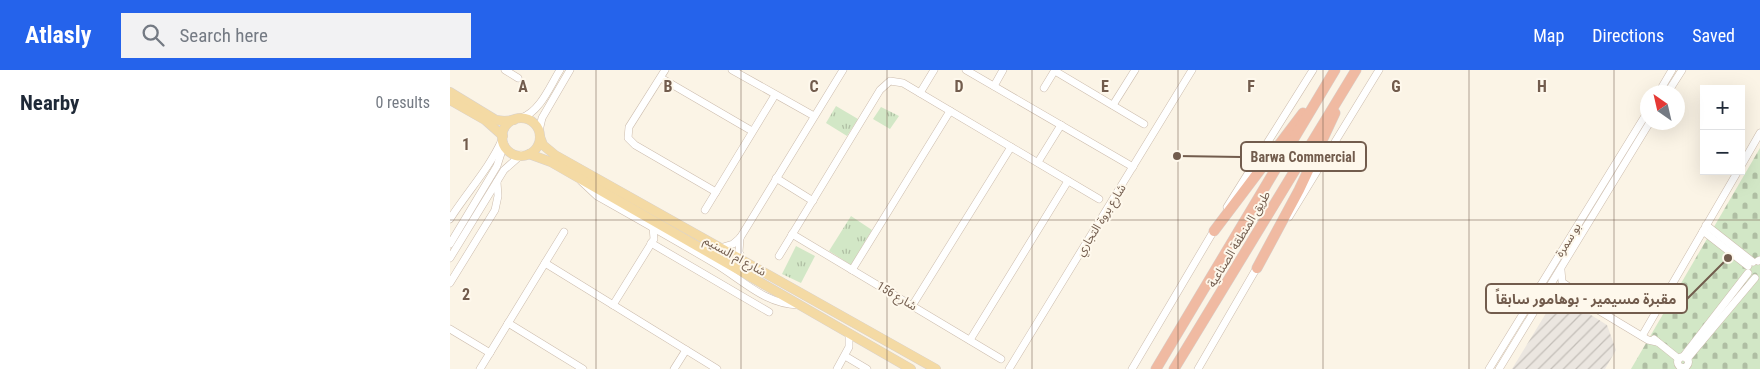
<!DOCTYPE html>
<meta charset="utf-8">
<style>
:root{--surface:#fff;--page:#f2f2f3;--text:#1f2937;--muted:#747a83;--line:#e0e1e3;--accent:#2563eb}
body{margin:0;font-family:"Roboto Condensed","Noto Sans Arabic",sans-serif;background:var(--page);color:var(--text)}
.controls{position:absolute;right:15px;top:15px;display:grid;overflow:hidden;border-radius:0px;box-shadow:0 5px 20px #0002}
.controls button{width:45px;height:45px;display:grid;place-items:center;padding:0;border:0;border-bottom:1px solid var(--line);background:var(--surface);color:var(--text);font:25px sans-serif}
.compass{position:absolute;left:1190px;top:15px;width:45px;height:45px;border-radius:50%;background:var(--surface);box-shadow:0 5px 20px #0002;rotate:326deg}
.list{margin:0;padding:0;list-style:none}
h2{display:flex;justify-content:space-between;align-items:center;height:65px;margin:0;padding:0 20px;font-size:21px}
h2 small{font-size:16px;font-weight:400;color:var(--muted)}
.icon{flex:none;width:28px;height:28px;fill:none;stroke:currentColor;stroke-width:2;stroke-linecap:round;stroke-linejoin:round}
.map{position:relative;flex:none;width:1310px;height:299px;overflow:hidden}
header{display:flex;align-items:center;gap:30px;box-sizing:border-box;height:70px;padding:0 25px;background:var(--accent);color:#fff}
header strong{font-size:24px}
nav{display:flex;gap:28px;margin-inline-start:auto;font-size:18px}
.search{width:350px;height:45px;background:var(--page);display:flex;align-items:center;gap:12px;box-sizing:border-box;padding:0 18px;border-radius:0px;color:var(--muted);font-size:19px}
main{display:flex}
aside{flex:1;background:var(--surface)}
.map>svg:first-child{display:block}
.industrial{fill:url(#industrial-furrows)}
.grass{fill:url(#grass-tufts)}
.cemetery{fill:url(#cemetery-stones)}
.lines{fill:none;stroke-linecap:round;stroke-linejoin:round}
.minor-casing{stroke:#ccbcad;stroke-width:8}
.major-casing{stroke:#d8d1cd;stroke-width:10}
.highway-casing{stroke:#d8d1cd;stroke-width:11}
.minor{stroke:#fff;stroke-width:7}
.major{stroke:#f4daa4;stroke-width:9}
.highway{stroke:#f0baa2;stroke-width:10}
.grid{fill:none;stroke:#725c4d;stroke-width:1;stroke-opacity:0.55}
.labels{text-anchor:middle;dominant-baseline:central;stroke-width:4;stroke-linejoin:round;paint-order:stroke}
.street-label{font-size:12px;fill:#725c4d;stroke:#fef8ec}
.grid-label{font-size:16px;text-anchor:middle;font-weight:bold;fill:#725c4d;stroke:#fef8ec;stroke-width:4;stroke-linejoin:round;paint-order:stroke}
.leader{fill:none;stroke:#725c4d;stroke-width:2}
.callout-dot{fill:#725c4d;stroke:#fef8ec;stroke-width:2}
.callout{fill:#fef8ec;stroke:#725c4d;stroke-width:2}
.callout-label{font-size:14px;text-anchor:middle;font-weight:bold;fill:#725c4d}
</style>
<header>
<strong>Atlasly</strong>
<div class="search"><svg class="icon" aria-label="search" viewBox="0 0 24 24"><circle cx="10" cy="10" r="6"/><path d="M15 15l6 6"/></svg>Search here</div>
<nav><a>Map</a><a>Directions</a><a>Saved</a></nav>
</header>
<main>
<aside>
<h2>Nearby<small>0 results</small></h2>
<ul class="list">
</ul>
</aside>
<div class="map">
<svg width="1310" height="299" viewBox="0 0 1310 299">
<defs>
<pattern id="industrial-furrows" width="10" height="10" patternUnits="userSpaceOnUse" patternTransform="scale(1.25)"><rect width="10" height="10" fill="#ebe6e0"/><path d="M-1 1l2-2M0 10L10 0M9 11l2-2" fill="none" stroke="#c3beb8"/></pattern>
<pattern id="grass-tufts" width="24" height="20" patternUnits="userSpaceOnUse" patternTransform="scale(1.25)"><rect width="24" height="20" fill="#d2e7c6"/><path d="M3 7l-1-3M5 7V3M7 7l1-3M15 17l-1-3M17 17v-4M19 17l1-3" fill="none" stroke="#afbea3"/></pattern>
<pattern id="cemetery-stones" width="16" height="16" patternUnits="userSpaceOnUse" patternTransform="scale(1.25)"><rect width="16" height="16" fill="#d2e7c6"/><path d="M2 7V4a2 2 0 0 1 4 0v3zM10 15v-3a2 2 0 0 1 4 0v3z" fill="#afbea3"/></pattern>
</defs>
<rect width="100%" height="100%" fill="#fbf4e6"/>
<polygon class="industrial" points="1122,233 1157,255 1166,280 1155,299 1062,299 1098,240"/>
<g class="grass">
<polygon points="386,36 408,49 397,66 376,53"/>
<polygon points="431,37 449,46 440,59 423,49"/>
<polygon points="401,146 422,160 401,195 379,181"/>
<polygon points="346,176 365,186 351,213 332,204"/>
</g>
<polygon class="cemetery" points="1310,78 1310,299 1181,299"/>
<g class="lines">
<defs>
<g id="minor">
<polyline points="55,0 68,8"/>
<polyline points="215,0 179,57 178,68 185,75 266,122"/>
<polyline points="282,0 364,46"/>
<polyline points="516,0 683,97"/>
<polyline points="605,1 694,54"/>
<polyline points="211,8 302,61"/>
<polyline points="544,16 553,0"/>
<polyline points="594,18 605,0"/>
<polyline points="1209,22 1222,0"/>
<polyline points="1218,22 1232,0"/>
<polyline points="470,23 484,0"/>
<polyline points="663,35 685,0"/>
<path d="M 71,48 C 90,42 100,16 110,0"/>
<polyline points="89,61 92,48 120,0"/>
<polyline points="588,92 611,55"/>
<polyline points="1291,96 1310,63"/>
<polyline points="326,108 363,131"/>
<path d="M 131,111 L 147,126 C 186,148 225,170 264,193 C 293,210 314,234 349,235"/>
<polyline points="777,137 863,0"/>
<polyline points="255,140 325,25"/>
<polyline points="839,147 929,0"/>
<path d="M 0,149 C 17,122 39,99 52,70"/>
<polyline points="1256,155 1303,192"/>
<polyline points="1253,161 1298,196"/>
<polyline points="342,164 551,289"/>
<polyline points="290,168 289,182 293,191"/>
<polyline points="201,173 319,242"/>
<polyline points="0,174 47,96 54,74"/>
<polyline points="270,178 283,174 290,168 393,0"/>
<polyline points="329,186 430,20 440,11 453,13 649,129"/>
<polyline points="0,188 54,100 71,85"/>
<polyline points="1308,191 1310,190"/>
<polyline points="95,193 267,299"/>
<polyline points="402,200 500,41"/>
<polyline points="1111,200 1112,212 1122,219"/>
<polyline points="0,213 45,140 48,126 47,112"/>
<polyline points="1098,228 1103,220 1113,219 1198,270 1207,272"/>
<polyline points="163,235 204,169 203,157"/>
<polyline points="462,236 561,77"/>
<polyline points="58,253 133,299"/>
<polyline points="0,259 40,283"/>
<polyline points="1192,266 1288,101"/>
<polyline points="1204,269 1229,289"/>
<polyline points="520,270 618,111"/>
<polyline points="395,286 417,299"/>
<circle cx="1233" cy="292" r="5.5"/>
<polyline points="1233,287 1298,203"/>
<polyline points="1237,289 1305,208"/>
<polyline points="30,299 114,162"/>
<polyline points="224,299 236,280"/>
<polyline points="387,299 399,277 399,263"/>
<polyline points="559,299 742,0"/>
<polyline points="682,299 766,157"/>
<polyline points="748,299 809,194"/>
<polyline points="1039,299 1198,41"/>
<polyline points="1049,299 1200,52"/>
</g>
<g id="major">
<polyline points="0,22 46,50 54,51 64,50"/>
<polyline points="0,30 35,50 53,66"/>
<circle cx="71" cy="67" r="19"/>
<polyline points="90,67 93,75 105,85 486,299"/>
<polyline points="79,84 101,92 461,299"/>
</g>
<g id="highway">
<polyline points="764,161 853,43"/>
<polyline points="807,198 849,120 885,43"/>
<polyline points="706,299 885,0"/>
<polyline points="724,299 906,0"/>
</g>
</defs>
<use href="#minor" class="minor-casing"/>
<use href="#major" class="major-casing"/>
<use href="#highway" class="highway-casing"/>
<use href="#minor" class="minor"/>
<use href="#major" class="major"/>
<use href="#highway" class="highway"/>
</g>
<path class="grid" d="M 146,0 L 146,299M 291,0 L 291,299M 437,0 L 437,299M 582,0 L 582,299M 728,0 L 728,299M 873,0 L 873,299M 1019,0 L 1019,299M 1164,0 L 1164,299M 0,150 L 1310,150"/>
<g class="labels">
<g class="street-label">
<text transform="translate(651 150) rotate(-58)">شارع بروة التجاري</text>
<text transform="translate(789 169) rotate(-59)">طريق المنطقة الصناعية</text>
<text transform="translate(1118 170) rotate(-58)">بو سمرة</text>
<text transform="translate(285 186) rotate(29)">شارع ام السنيم</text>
<text transform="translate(447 226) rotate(31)">شارع 156</text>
</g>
</g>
<g class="grid-label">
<text x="73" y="22">A</text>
<text x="218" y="22">B</text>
<text x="364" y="22">C</text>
<text x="509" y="22">D</text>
<text x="655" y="22">E</text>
<text x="801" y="22">F</text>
<text x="946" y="22">G</text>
<text x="1092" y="22">H</text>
<text x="16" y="80">1</text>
<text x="16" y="230">2</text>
</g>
<path class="leader" d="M727 86L791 87M1278 188L1237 229"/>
<g class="callout-dot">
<circle cx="727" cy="86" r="5"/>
<circle cx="1278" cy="188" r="5"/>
</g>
<g class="callout">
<rect x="791" y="72" width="125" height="29" rx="5"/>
<rect x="1036" y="214" width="201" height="29" rx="5"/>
</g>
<g class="callout-label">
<text x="853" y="92">Barwa Commercial</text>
<text x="1136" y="234">مقبرة مسيمير - بوهامور سابقاً</text>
</g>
</svg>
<div class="controls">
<button>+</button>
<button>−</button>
</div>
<svg class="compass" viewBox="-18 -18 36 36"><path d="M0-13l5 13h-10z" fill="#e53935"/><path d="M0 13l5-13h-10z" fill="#747a83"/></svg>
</div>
</main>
